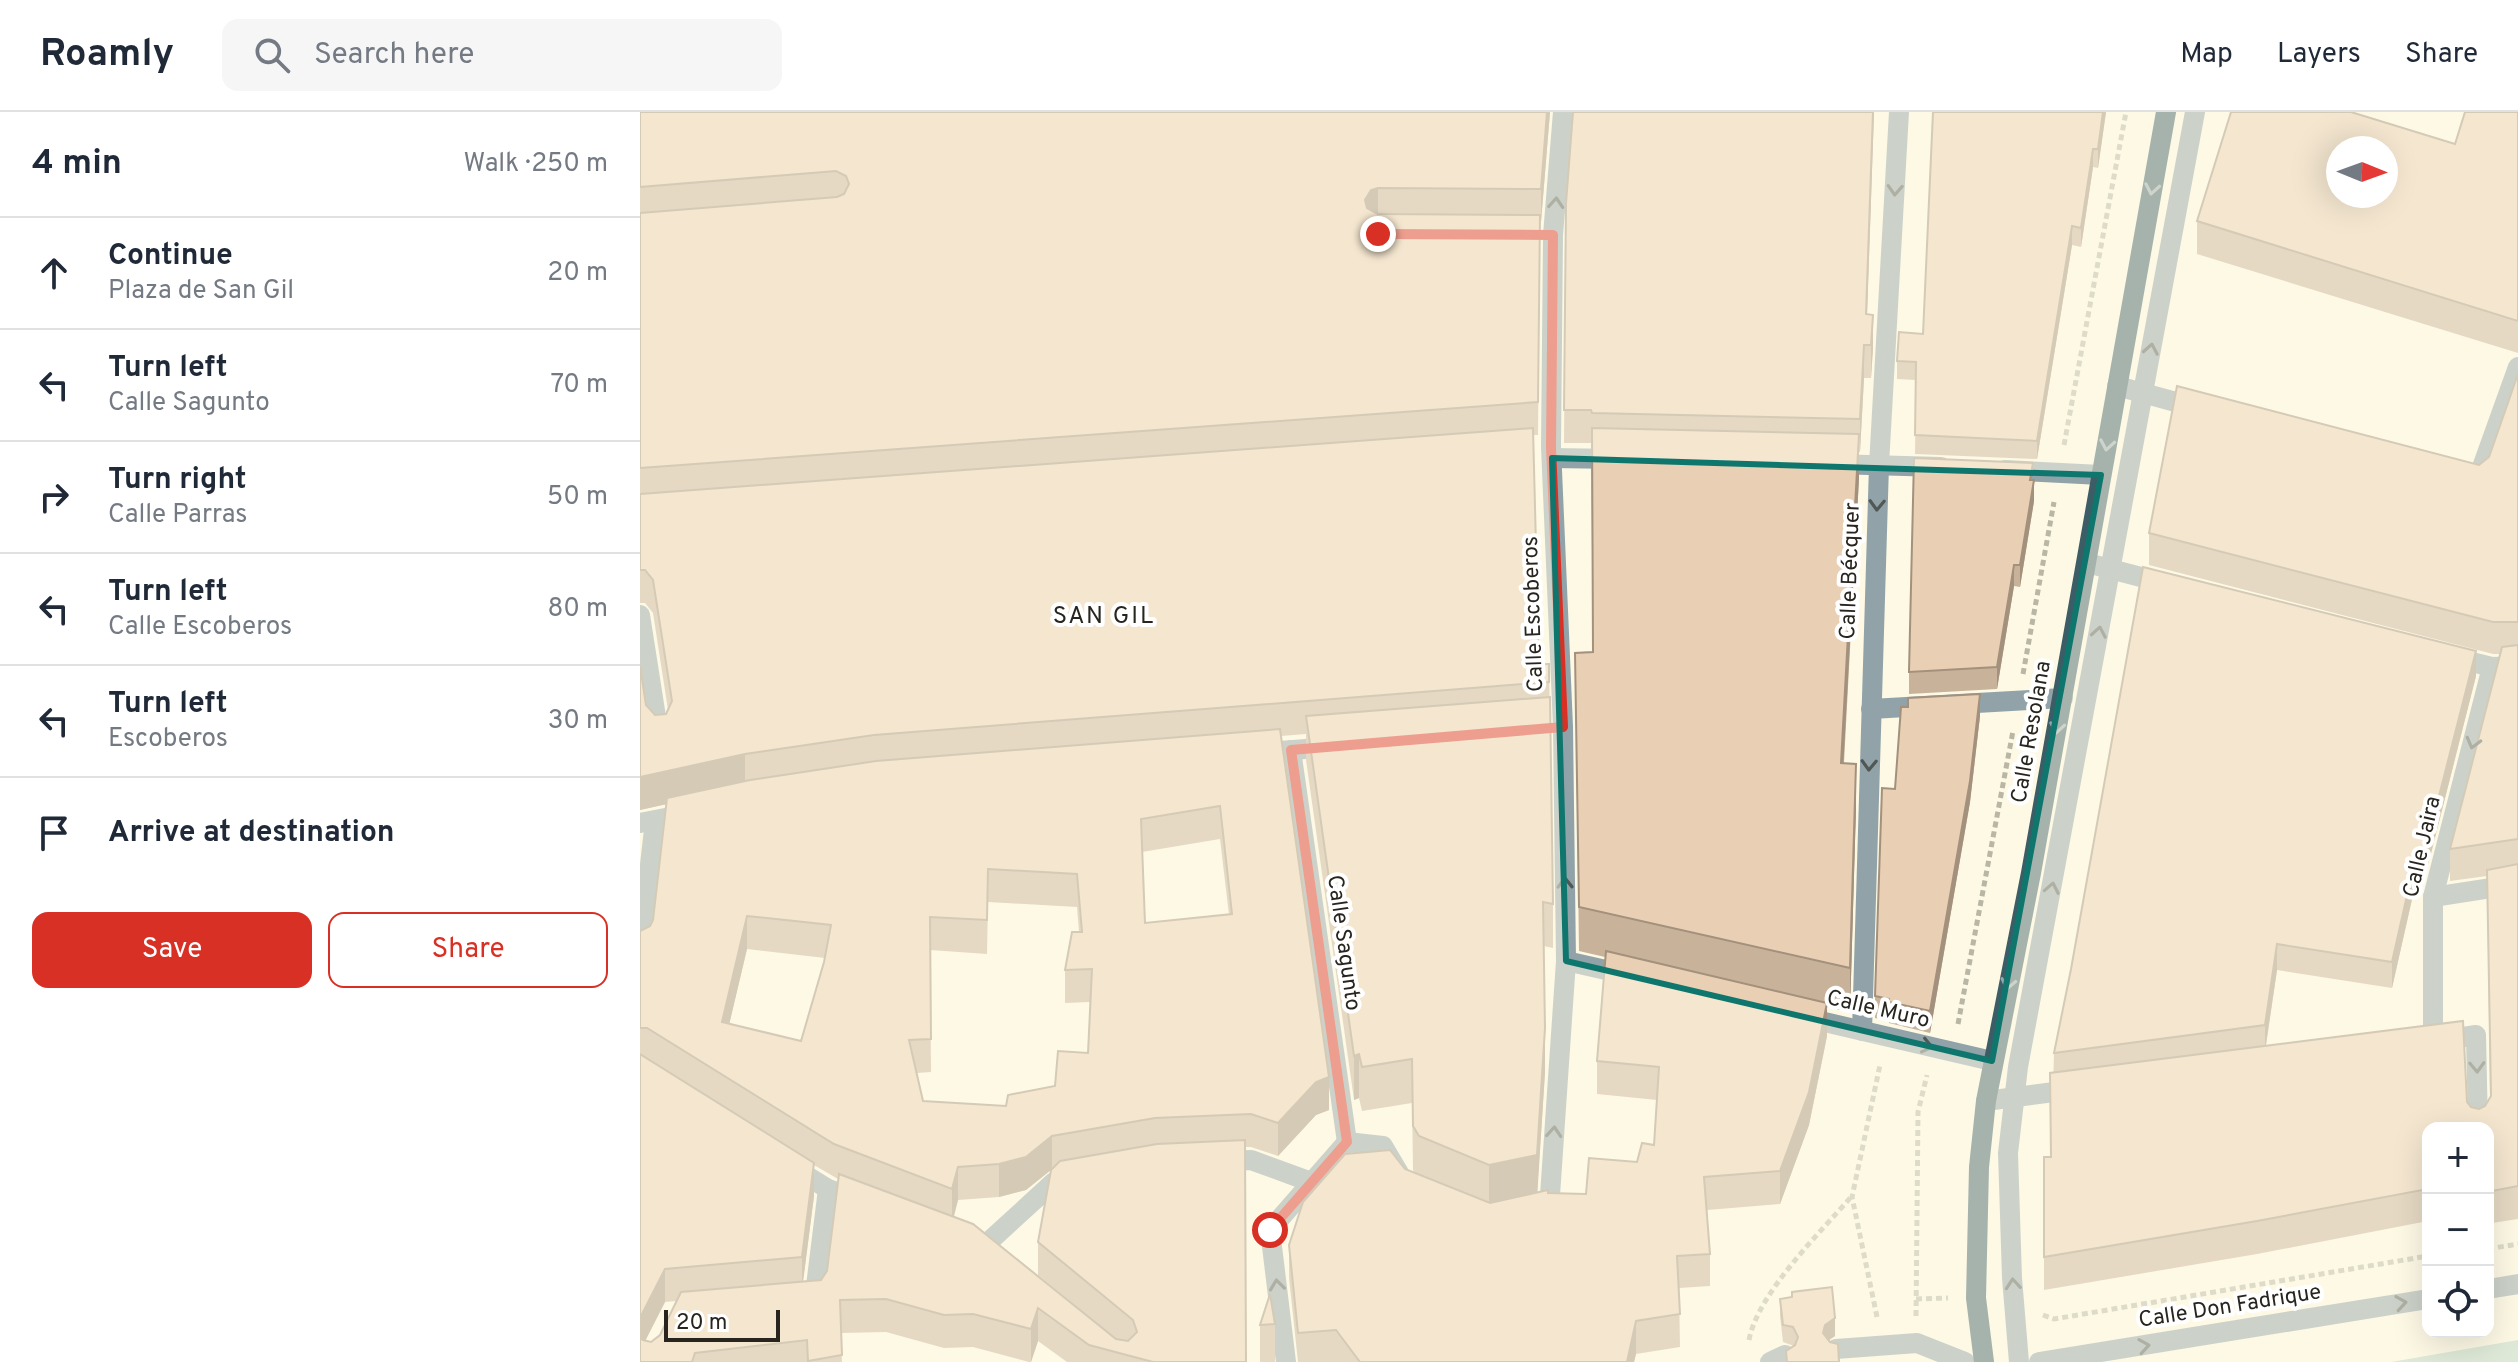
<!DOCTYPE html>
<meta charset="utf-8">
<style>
:root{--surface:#fff;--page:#f6f6f7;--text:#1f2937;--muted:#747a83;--line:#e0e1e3;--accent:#d93025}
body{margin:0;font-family:Overpass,sans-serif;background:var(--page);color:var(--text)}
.controls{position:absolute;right:24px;bottom:24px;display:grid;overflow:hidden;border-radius:16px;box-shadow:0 8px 32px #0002}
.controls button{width:72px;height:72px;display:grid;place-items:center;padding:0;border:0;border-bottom:2px solid var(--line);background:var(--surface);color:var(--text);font:40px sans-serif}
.compass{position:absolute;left:1686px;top:24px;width:72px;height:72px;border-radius:50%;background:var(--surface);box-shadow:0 8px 32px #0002;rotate:91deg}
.scale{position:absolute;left:24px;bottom:20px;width:116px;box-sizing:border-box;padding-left:8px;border:4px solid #27251e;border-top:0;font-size:22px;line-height:28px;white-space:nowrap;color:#27251e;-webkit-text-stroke:6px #fff;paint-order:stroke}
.stop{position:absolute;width:24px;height:24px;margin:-18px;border:6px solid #d93025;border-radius:50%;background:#fff}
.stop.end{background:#d93025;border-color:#fff;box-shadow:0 2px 8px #0008}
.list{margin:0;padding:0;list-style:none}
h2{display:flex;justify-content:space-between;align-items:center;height:104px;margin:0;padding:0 32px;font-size:34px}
h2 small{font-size:26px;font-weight:400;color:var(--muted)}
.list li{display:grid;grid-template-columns:52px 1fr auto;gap:24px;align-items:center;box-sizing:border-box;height:112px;padding:0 32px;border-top:2px solid var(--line)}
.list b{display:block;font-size:30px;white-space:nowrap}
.list p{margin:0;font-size:26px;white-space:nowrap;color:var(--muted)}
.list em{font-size:26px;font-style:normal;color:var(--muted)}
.actions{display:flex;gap:16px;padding:24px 32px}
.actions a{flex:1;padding:18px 0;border:2px solid var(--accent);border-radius:16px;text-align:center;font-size:28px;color:var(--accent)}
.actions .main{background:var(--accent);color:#fff}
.icon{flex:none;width:44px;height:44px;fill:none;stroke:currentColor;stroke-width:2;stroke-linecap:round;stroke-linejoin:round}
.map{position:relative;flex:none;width:1878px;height:1250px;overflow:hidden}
header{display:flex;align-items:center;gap:48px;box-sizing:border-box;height:112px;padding:0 40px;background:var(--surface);border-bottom:2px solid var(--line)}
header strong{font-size:38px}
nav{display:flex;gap:44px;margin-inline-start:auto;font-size:28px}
.search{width:560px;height:72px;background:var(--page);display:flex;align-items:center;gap:20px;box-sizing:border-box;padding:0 28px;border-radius:16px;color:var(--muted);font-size:30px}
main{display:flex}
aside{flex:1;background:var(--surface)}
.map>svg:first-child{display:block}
.green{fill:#b9d5c5}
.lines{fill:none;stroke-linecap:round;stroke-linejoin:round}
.path{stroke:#b9b6a6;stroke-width:5;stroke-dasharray:6 4;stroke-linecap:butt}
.service{stroke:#91a3a8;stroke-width:20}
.pedestrian{stroke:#91a3a8;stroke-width:20}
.minor{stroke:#91a3a8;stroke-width:20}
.tertiary{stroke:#91a3a8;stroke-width:20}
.primary{stroke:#3d5d66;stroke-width:20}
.wall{fill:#c8b29a;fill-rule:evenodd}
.shaded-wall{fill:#a3917d}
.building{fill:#e9cfb3;stroke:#a3917d;stroke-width:2;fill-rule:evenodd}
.oneway{stroke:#94a6ab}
.oneway2{stroke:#515755}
.route{stroke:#d93025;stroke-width:10}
.marked{fill:none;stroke:#0f766e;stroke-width:6;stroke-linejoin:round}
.labels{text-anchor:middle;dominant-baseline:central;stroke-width:8;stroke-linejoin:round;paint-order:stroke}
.street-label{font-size:22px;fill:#27251e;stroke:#fff}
.neighbourhood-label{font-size:24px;letter-spacing:2px;fill:#27251e;stroke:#fff}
</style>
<header>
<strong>Roamly</strong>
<div class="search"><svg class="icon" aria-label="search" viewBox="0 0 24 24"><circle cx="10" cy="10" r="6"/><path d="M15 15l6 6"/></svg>Search here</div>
<nav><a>Map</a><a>Layers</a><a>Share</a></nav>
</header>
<main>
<aside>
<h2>4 min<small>Walk · 250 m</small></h2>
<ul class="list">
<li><svg class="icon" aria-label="ahead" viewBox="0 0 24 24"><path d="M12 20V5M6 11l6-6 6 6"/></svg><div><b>Continue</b><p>Plaza de San Gil</p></div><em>20 m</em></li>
<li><svg class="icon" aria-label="left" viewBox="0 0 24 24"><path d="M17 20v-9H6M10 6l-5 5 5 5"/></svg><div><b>Turn left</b><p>Calle Sagunto</p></div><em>70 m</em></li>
<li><svg class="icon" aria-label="right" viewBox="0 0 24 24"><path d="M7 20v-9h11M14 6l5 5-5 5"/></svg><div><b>Turn right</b><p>Calle Parras</p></div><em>50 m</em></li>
<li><svg class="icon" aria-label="left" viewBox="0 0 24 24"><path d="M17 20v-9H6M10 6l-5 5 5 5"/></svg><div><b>Turn left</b><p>Calle Escoberos</p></div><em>80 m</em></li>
<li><svg class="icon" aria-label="left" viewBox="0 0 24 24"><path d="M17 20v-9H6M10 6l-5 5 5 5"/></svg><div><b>Turn left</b><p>Escoberos</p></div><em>30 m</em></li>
<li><svg class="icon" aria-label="arrive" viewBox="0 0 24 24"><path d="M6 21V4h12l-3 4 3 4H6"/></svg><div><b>Arrive at destination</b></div></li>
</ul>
<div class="actions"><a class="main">Save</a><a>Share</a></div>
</aside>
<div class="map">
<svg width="1878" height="1250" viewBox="0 0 1878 1250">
<rect width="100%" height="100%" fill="#fdf9e5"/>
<polygon class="green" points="1878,1228 1878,1250 1751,1250"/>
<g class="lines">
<g class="path">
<polyline points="1424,333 1486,0"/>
<polyline points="1383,562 1414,390"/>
<polyline points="1318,912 1373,619"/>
<polyline points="1848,1137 1878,1132"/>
<polyline points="1276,1187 1308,1186"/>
<polyline points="1403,1203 1414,1207 1788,1144"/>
<polyline points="1276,1204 1278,1000 1287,963"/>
<polyline points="1237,1205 1212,1085 1240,953"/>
<path d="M 1109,1228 C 1118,1181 1179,1122 1211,1085"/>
</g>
<g class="service">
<polyline points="0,503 19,624"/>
<polyline points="1379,1250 1372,1166 1368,1041 1378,955 1555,0"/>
</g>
<g class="pedestrian">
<polyline points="579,1049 611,1048 671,1070"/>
<polyline points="343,1135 414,1070 433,1066"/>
<polyline points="1196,1237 1277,1231 1325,1250"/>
<polyline points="1130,1250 1145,1243"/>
</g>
<g class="minor">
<polyline points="1477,274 1558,296"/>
<polyline points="912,346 978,347"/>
<polyline points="1193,352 1301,355"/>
<polyline points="1365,358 1461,363"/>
<polyline points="1836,372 1878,255"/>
<polyline points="1447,451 1528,472"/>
<polyline points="1811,545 1852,555 1878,554"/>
<polyline points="1231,597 1423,586"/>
<polyline points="651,638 707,1030"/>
<polyline points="615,641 691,635"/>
<polyline points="0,711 51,701"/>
<polyline points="1793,785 1878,772"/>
<polyline points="0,839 15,709"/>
<polyline points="926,849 988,863"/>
<polyline points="1163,905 1352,949"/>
<polyline points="1222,919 1239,353 1259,0"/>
<polyline points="1793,929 1793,785 1852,555"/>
<polyline points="1798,929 1836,923 1838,1016"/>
<polyline points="1346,989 1437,977"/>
<polyline points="707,1030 743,1034 759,1061"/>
<polyline points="154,1056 188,1077 221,1089"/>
<polyline points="898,1100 909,1098 926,849 923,615 911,335 913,123 923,0"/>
<polyline points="172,1190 174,1190 188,1077"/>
<polyline points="646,1250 630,1118 707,1030"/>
</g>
<g class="tertiary">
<polyline points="1848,1177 1878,1172"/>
<polyline points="1399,1250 1788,1187"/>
</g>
<polyline class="primary" points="1344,1250 1336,1186 1339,1055 1346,989 1391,761 1526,0"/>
</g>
<g class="wall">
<path d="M 0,0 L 910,0 L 901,110 L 900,110 L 898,323 L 893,323 L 899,552 L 909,552 L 913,792 L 913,836 L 904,834 L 905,960 L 897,1081 L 946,1082 L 997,1050 L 1014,1033 L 1017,988 L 957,982 L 957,949 L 965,845 L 939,839 L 935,541 L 953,540 L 951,331 L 924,331 L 926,91 L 1227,202 L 1233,236 L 1231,266 L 1224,266 L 1220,340 L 1219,340 L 1219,366 L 1204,651 L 1216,696 L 1210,900 L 1187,895 L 1187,924 L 1169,1013 L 1140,1092 L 1067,1098 L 1070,1142 L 1070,1174 L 1039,1176 L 1040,1235 L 996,1242 L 994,1250 L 658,1250 L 649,1166 L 649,1133 L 765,1057 L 775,1061 L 773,1058 L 772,991 L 722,999 L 719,986 L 714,988 L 666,648 L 666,622 L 641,624 L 689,998 L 676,1003 L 638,1044 L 611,1035 L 605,1035 L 606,1250 L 427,1250 L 398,1229 L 391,1250 L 389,1250 L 333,1235 L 304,1236 L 246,1220 L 201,1221 L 202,1250 L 0,1250 L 0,819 L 10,814 L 13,808 L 26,692 L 0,698 L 0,554 L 6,593 L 15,603 L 26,602 L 28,598 L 13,501 L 5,491 L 0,491 ZM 580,727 L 589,803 L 505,811 L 502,740 ZM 348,790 L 437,795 L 439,820 L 425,858 L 425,891 L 450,890 L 448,941 L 415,974 L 366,994 L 283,989 L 277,961 L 291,960 L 290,838 L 347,842 ZM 107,837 L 185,846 L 161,929 L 89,912 ZM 174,1053 L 198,1067 L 187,1159 L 181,1168 L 163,1169 L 174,1084 ZM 411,1058 L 398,1130 L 398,1163 L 476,1227 L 314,1105 L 318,1088 L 359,1085 L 386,1078 ZM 36,1189 L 20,1223 L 11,1230 L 5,1229 L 25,1190 Z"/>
<polygon points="1466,0 1458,56 1453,55 1441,135 1432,133 1397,347 1275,342 1276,268 1257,267 1257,249 1283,222"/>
<polygon points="1878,0 1878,241 1557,142 1557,109 1815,32"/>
<polygon points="1878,262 1878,1107 1852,1111 1851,1094 1848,1095 1848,1016 1788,1016 1788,1109 1617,1142 1404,1178 1404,1045 1411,1045 1414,941 1836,564 1783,773 1775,774 1752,876 1637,858 1626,934 1827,990 1831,995 1839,997 1845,994 1850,985 1847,764 1810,769 1810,737 1860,542 1853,542 1509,453 1509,421 1839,353 1849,345"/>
<polygon points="1393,368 1394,389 1380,475 1374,474 1357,577 1269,582 1269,560"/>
<polygon points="1340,604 1330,690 1290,921 1249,911 1249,909 1235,906 1235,884 1255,677"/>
<polygon points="1140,1187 1195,1224 1188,1228 1199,1250 1146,1250 1146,1239 1154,1234 1143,1230 1140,1204"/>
<polygon points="635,1212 635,1250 620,1250 620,1213"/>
</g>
<g class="shaded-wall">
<polygon points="907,0 910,0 901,110 901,77"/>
<polygon points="1233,0 1234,0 1226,235 1226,202"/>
<polygon points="1463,0 1466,0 1458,56 1458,37"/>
<polygon points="1453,37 1453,55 1441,135 1441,116"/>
<polygon points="738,76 738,109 725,121 725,88 731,78"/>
<polygon points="1432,114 1432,133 1397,347 1397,329"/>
<polygon points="1233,203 1233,236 1231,266 1231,233"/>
<polygon points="1224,233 1224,266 1220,340 1220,307"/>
<polygon points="1219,322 1219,366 1201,695 1201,651"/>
<polygon points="1394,368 1394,389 1380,475 1380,453"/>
<polygon points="1374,453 1374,474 1357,577 1357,555"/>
<polygon points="1836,539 1836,564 1783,773 1783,747"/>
<polygon points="1340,582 1340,604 1330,690 1290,921 1290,899"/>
<polygon points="105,642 105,675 0,698 0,726 0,665"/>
<polygon points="1216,652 1216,696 1210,900 1210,856"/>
<polygon points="1775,748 1775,774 1752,876 1752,850"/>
<polygon points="107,804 107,837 82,943 82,910"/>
<polygon points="1637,832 1637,858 1625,938 1625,913"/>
<polygon points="1187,891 1187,924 1169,1013 1140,1092 1140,1059"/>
<polygon points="905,916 905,960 897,1087 849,1097 849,1053"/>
<polygon points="719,942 719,986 714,988 714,944"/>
<polygon points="689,965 689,998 676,1003 638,1044 638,1011 676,970"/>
<polygon points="412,1024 412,1057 386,1078 359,1085 359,1052"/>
<polygon points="174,1051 174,1084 162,1178 162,1145"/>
<polygon points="318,1055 318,1088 312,1110 312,1077"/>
<polygon points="1851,1062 1851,1094 1848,1095 1848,1063"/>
<polygon points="1788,1077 1788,1109 1782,1110 1782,1078"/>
<polygon points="25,1157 25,1190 0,1239 0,1206"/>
<polygon points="398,1196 398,1229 391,1250 391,1217"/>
<polygon points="1195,1206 1195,1224 1185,1231 1183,1221 1185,1213"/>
<polygon points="996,1209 996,1242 994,1250 987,1250"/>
</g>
<g class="building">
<polygon points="0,0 907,0 901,77 738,76 731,78 725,88 727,96 738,102 900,103 898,290 0,356 0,101 197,85 204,82 209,72 206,64 196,59 0,75"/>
<polygon points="933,0 1233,0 1226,202 1233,203 1231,233 1224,233 1220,307 952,301 951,298 924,298 926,91"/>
<polygon points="1293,0 1463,0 1458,37 1453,37 1441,116 1432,114 1397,329 1275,323 1276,250 1257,249 1259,220 1283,222"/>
<path d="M 1591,0 L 1711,0 L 1815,32 L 1825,0 L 1878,0 L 1878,209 L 1557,109 ZM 1698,36 L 1746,36 L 1746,84 L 1698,84 Z"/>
<polygon points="1878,262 1878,510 1853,510 1509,421 1537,274 1839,353 1849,345"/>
<polygon points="893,316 899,552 909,552 909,570 234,623 105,642 0,665 0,554 6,593 15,603 26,602 32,589 13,468 5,458 0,458 0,382"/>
<polygon points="952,316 1219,322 1201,651 1216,652 1210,856 939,795 935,541 953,540"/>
<polygon points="1274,346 1393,351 1390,368 1394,368 1380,453 1374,453 1357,555 1269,560"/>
<polygon points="1503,455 1836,539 1783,747 1775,748 1752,850 1637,832 1625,913 1414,941 1431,857"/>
<polygon points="1878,533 1878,727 1810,737 1862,535"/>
<polygon points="1340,582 1330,669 1290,899 1249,890 1249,887 1235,884 1242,676 1255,677 1261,595 1268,595 1268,586"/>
<polygon points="910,585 913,792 903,790 905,916 897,1043 849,1053 779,1024 773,1014 772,947 722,955 719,942 714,944 666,604"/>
<path d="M 640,617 L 689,965 L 676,970 L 638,1011 L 611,1002 L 515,1006 L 412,1024 L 386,1045 L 359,1052 L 318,1055 L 312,1077 L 194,1032 L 7,916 L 0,916 L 0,819 L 10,814 L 13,808 L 27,686 L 110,668 L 236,649 ZM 580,694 L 592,802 L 505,811 L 501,707 ZM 348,757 L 437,762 L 442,820 L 432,820 L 425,858 L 452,857 L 448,941 L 418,939 L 415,974 L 368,983 L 366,994 L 283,989 L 269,928 L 291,927 L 290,805 L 347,808 ZM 107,804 L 191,813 L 184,850 L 161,929 L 82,910 Z"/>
<polygon points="1878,752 1878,1074 1852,1079 1851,1062 1848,1063 1848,1016 1788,1016 1788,1077 1617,1109 1404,1145 1404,1045 1411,1045 1410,961 1823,909 1827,990 1831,995 1839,997 1845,994 1851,984 1847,758"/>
<polygon points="966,839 1187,891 1169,980 1140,1059 1064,1065 1070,1142 1037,1144 1040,1202 996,1209 987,1250 720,1250 696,1218 658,1221 649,1133 663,1090 705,1042 750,1038 765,1057 850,1091 908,1078 908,1081 946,1082 949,1046 997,1050 1002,1031 1014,1033 1019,955 957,949"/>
<polygon points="0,942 174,1051 162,1145 25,1157 0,1206"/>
<polygon points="605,1028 606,1250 513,1250 449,1233 398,1196 391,1217 333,1202 304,1203 246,1187 200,1188 202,1243 168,1249 167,1228 55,1241 52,1250 0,1250 0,1226 3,1228 11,1230 20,1223 41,1180 181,1168 187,1159 199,1062 333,1112 476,1227 488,1229 497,1220 493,1208 398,1130 411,1058 420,1049 517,1032"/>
<polygon points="1192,1175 1195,1206 1185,1213 1183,1221 1190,1230 1198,1232 1199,1250 1147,1250 1146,1239 1155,1233 1158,1225 1153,1215 1143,1213 1140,1187 1152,1185 1152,1180"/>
<polygon points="630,1182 635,1212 620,1213"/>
</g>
<defs><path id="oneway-chevron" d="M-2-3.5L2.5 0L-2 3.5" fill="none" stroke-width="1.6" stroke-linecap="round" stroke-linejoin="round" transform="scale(2)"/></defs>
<g class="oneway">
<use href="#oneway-chevron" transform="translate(1512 77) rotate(100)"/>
<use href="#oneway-chevron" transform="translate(1467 333) rotate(100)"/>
<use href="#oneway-chevron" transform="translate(1417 616) rotate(100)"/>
<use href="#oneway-chevron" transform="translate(1368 872) rotate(102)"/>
</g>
<g class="oneway2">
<use href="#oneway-chevron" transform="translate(1255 78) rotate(93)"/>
<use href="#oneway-chevron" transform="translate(916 91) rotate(-86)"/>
<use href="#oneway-chevron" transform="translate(1511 237) rotate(-80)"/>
<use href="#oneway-chevron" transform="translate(1237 393) rotate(92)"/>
<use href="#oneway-chevron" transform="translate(1459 520) rotate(-80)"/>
<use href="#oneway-chevron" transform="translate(1833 631) rotate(105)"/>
<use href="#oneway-chevron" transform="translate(1229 653) rotate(92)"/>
<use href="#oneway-chevron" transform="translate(925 771) rotate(-91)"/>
<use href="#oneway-chevron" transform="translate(1412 776) rotate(-79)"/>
<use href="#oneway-chevron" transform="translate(1287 934) rotate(13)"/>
<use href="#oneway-chevron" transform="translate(1837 955) rotate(88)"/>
<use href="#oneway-chevron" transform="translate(914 1020) rotate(-86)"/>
<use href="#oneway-chevron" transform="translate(1373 1172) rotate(-95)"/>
<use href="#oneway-chevron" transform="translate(637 1173) rotate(-97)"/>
<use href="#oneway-chevron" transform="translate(1761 1191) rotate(-9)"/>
<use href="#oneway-chevron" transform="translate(1504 1234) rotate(-9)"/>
</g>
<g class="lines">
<polyline class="route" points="630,1118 707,1030 651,638 923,615 911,335 913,123 738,122"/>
</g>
<path d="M0 0H1878V1250H0ZM 912,346 L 1461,363 L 1352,949 L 926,849 Z" fill="#fdf9e5" fill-opacity=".55" fill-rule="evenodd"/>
<path class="marked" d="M 912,346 L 1461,363 L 1352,949 L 926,849 Z"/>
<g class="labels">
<g class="street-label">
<text transform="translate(1211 459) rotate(-88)">Calle Bécquer</text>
<text transform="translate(894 502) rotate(-92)">Calle Escoberos</text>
<text transform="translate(1392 620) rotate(-80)">Calle Resolana</text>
<text transform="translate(1783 735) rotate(-77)">Calle Jaira</text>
<text transform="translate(703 831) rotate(82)">Calle Sagunto</text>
<text transform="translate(1238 898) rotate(13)">Calle Muro</text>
<text transform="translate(1590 1195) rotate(-9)">Calle Don Fadrique</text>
</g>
<g class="neighbourhood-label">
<text x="464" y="505">SAN GIL</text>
</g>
</g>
</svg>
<div class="controls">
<button>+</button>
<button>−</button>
<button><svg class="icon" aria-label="locate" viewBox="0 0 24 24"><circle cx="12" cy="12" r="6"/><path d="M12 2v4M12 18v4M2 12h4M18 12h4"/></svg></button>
</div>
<svg class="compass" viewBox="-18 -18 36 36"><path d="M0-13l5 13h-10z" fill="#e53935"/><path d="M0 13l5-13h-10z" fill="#747a83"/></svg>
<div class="scale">20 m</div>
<div class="stop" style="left:630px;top:1118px"></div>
<div class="stop end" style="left:738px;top:122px"></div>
</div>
</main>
